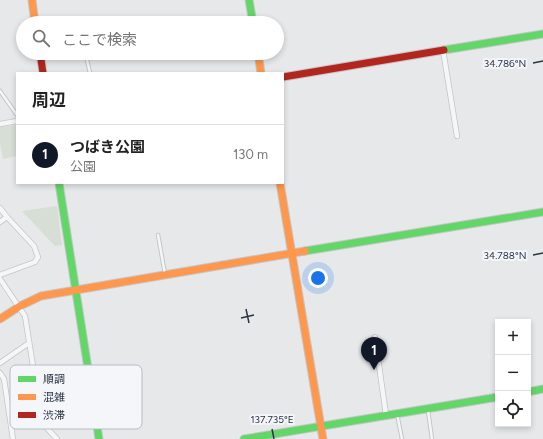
<!DOCTYPE html>
<html lang="ja">
<meta charset="utf-8">
<style>
:root{--surface:#fff;--page:#f6f6f6;--text:#222;--muted:#767676;--line:#e0e0e0;--accent:#111827}
body{margin:0;font-family:Figtree,"Noto Sans JP",sans-serif;background:var(--page);color:var(--text)}
.controls{position:absolute;right:12px;bottom:12px;display:grid;overflow:hidden;border-radius:0px;box-shadow:0 2px 6px #0003}
.controls button{width:36px;height:36px;display:grid;place-items:center;padding:0;border:0;border-bottom:1px solid var(--line);background:var(--surface);color:var(--text);font:20px sans-serif}
.you{position:absolute;left:318px;top:278px;width:14px;height:14px;margin:-10px;border:3px solid #fff;border-radius:50%;background:#1a73e8;box-shadow:0 0 0 6px #1a73e833}
.badge{display:grid;place-items:center;width:26px;height:26px;border-radius:50%;background:var(--accent);color:#fff;font-size:13px;font-weight:700}
.pin{position:absolute;translate:-50% -33px;filter:drop-shadow(0 1px 2px #0008)}
.pin::after{content:'';position:absolute;top:21px;width:14px;height:12px;background:inherit;clip-path:polygon(0 0,100% 0,50% 100%)}
.list{margin:0;padding:0;list-style:none}
h2{display:flex;justify-content:space-between;align-items:center;height:52px;margin:0;padding:0 16px;font-size:17px}
h2 small{font-size:13px;font-weight:400;color:var(--muted)}
.list li{display:grid;grid-template-columns:26px 1fr auto;gap:12px;align-items:center;box-sizing:border-box;height:60px;padding:0 16px;border-top:1px solid var(--line)}
.list b{display:block;font-size:15px;white-space:nowrap}
.list p{margin:0;font-size:13px;white-space:nowrap;color:var(--muted)}
.list em{font-size:13px;font-style:normal;color:var(--muted)}
.icon{flex:none;width:22px;height:22px;fill:none;stroke:currentColor;stroke-width:2;stroke-linecap:round;stroke-linejoin:round}
.map{position:relative;flex:none;width:543px;height:439px;overflow:hidden}
.search{position:absolute;background:var(--surface);box-shadow:0 2px 6px #0003;left:16px;top:16px;width:268px;height:44px;display:flex;align-items:center;gap:10px;box-sizing:border-box;padding:0 14px;border-radius:22px;color:var(--muted);font-size:15px}
.panel{position:absolute;background:var(--surface);box-shadow:0 2px 6px #0003;left:16px;top:72px;width:268px;height:112px;border-radius:0px}
.map>svg:first-child{display:block}
.green{fill:#d6ded6}
.lines{fill:none;stroke-linecap:round;stroke-linejoin:round}
.lane-casing{stroke:#c4c6c8;stroke-width:4.5}
.street-casing{stroke:#c4c6c8;stroke-width:6}
.fast-casing{stroke:#c4c6c8;stroke-width:9}
.slow-casing{stroke:#c4c6c8;stroke-width:9}
.jam-casing{stroke:#c4c6c8;stroke-width:9}
.lane{stroke:#f5f6f7;stroke-width:2.5}
.street{stroke:#f5f6f7;stroke-width:4.5}
.fast{stroke:#63d668;stroke-width:7}
.slow{stroke:#ff974d;stroke-width:7}
.jam{stroke:#b3261e;stroke-width:7}
.ticks{fill:none;stroke:#2b3445;stroke-width:1.5}
.key{fill:#f4f6f9;stroke:#b8bcc3;stroke-width:1}
.key-label{font-size:11px;fill:#2b3445}
.ticks-label{font-size:10px;text-anchor:middle;fill:#2b3445;stroke:#f4f6f9;stroke-width:4;stroke-linejoin:round;paint-order:stroke}
</style>
<div class="map">
<svg width="543" height="439" viewBox="0 0 543 439">
<rect width="100%" height="100%" fill="#e6e8ea"/>
<g class="green">
<polygon points="17,125 17,156 3,159 0,143 0,127"/>
<polygon points="57,206 62,245 55,246 22,211"/>
</g>
<g class="lines">
<defs>
<g id="lane">
<polyline points="88,53 87,60 90,73"/>
<polyline points="0,91 17,115"/>
<polyline points="158,235 165,274"/>
<polyline points="428,410 432,439"/>
<polyline points="397,414 402,439"/>
</g>
<g id="street">
<polyline points="443,50 457,136"/>
<polyline points="0,124 17,121"/>
<polyline points="0,208 7,217 34,246 38,257 35,262 0,275"/>
<polyline points="0,222 7,217"/>
<polyline points="0,279 25,316 41,416 46,427 57,439"/>
<polyline points="375,337 386,415"/>
<polyline points="0,363 29,343"/>
<polyline points="0,373 4,379 13,439"/>
</g>
<g id="fast">
<polyline points="249,0 253,23"/>
<polyline points="444,50 543,34"/>
<polyline points="59,183 99,439"/>
<polyline points="305,251 543,212"/>
<polyline points="528,392 543,389"/>
<polyline points="244,439 498,397"/>
</g>
<g id="slow">
<polyline points="32,0 35,23"/>
<polyline points="258,53 261,73"/>
<polyline points="280,183 323,439"/>
<polyline points="0,319 20,306 41,296 305,251"/>
</g>
<g id="jam">
<polyline points="40,53 43,73"/>
<polyline points="283,77 444,50"/>
</g>
</defs>
<use href="#lane" class="lane-casing"/>
<use href="#street" class="street-casing"/>
<use href="#fast" class="fast-casing"/>
<use href="#slow" class="slow-casing"/>
<use href="#jam" class="jam-casing"/>
<use href="#lane" class="lane"/>
<use href="#street" class="street"/>
<use href="#fast" class="fast"/>
<use href="#slow" class="slow"/>
<use href="#jam" class="jam"/>
</g>
<path class="ticks" d="M 533,63 L 543,61M 533,255 L 543,253M 246,309 L 249,323M 241,318 L 254,315M 272,429 L 274,439"/>
<rect x="10" y="365" width="132" height="64" rx="6" class="key"/>
<rect x="18" y="376" width="18" height="6" fill="#63d668"/>
<rect x="18" y="394" width="18" height="6" fill="#ff974d"/>
<rect x="18" y="412" width="18" height="6" fill="#b3261e"/>
<g class="key-label">
<text x="43" y="383">順調</text>
<text x="43" y="401">混雑</text>
<text x="43" y="419">渋滞</text>
</g>
<g class="ticks-label">
<text x="505" y="67">34.786°N</text>
<text x="505" y="259">34.788°N</text>
<text x="272" y="423">137.735°E</text>
</g>
</svg>
<div class="controls">
<button>+</button>
<button>−</button>
<button><svg class="icon" aria-label="locate" viewBox="0 0 24 24"><circle cx="12" cy="12" r="6"/><path d="M12 2v4M12 18v4M2 12h4M18 12h4"/></svg></button>
</div>
<div class="you"></div>
<div class="pin badge" style="left:374px;top:370px">1</div>
<div class="search"><svg class="icon" aria-label="search" viewBox="0 0 24 24"><circle cx="10" cy="10" r="6"/><path d="M15 15l6 6"/></svg>ここで検索</div>
<section class="panel">
<h2>周辺<small></small></h2>
<ul class="list">
<li><span class="badge">1</span><div><b>つばき公園</b><p>公園</p></div><em>130 m</em></li>
</ul>
</section>
</div>
